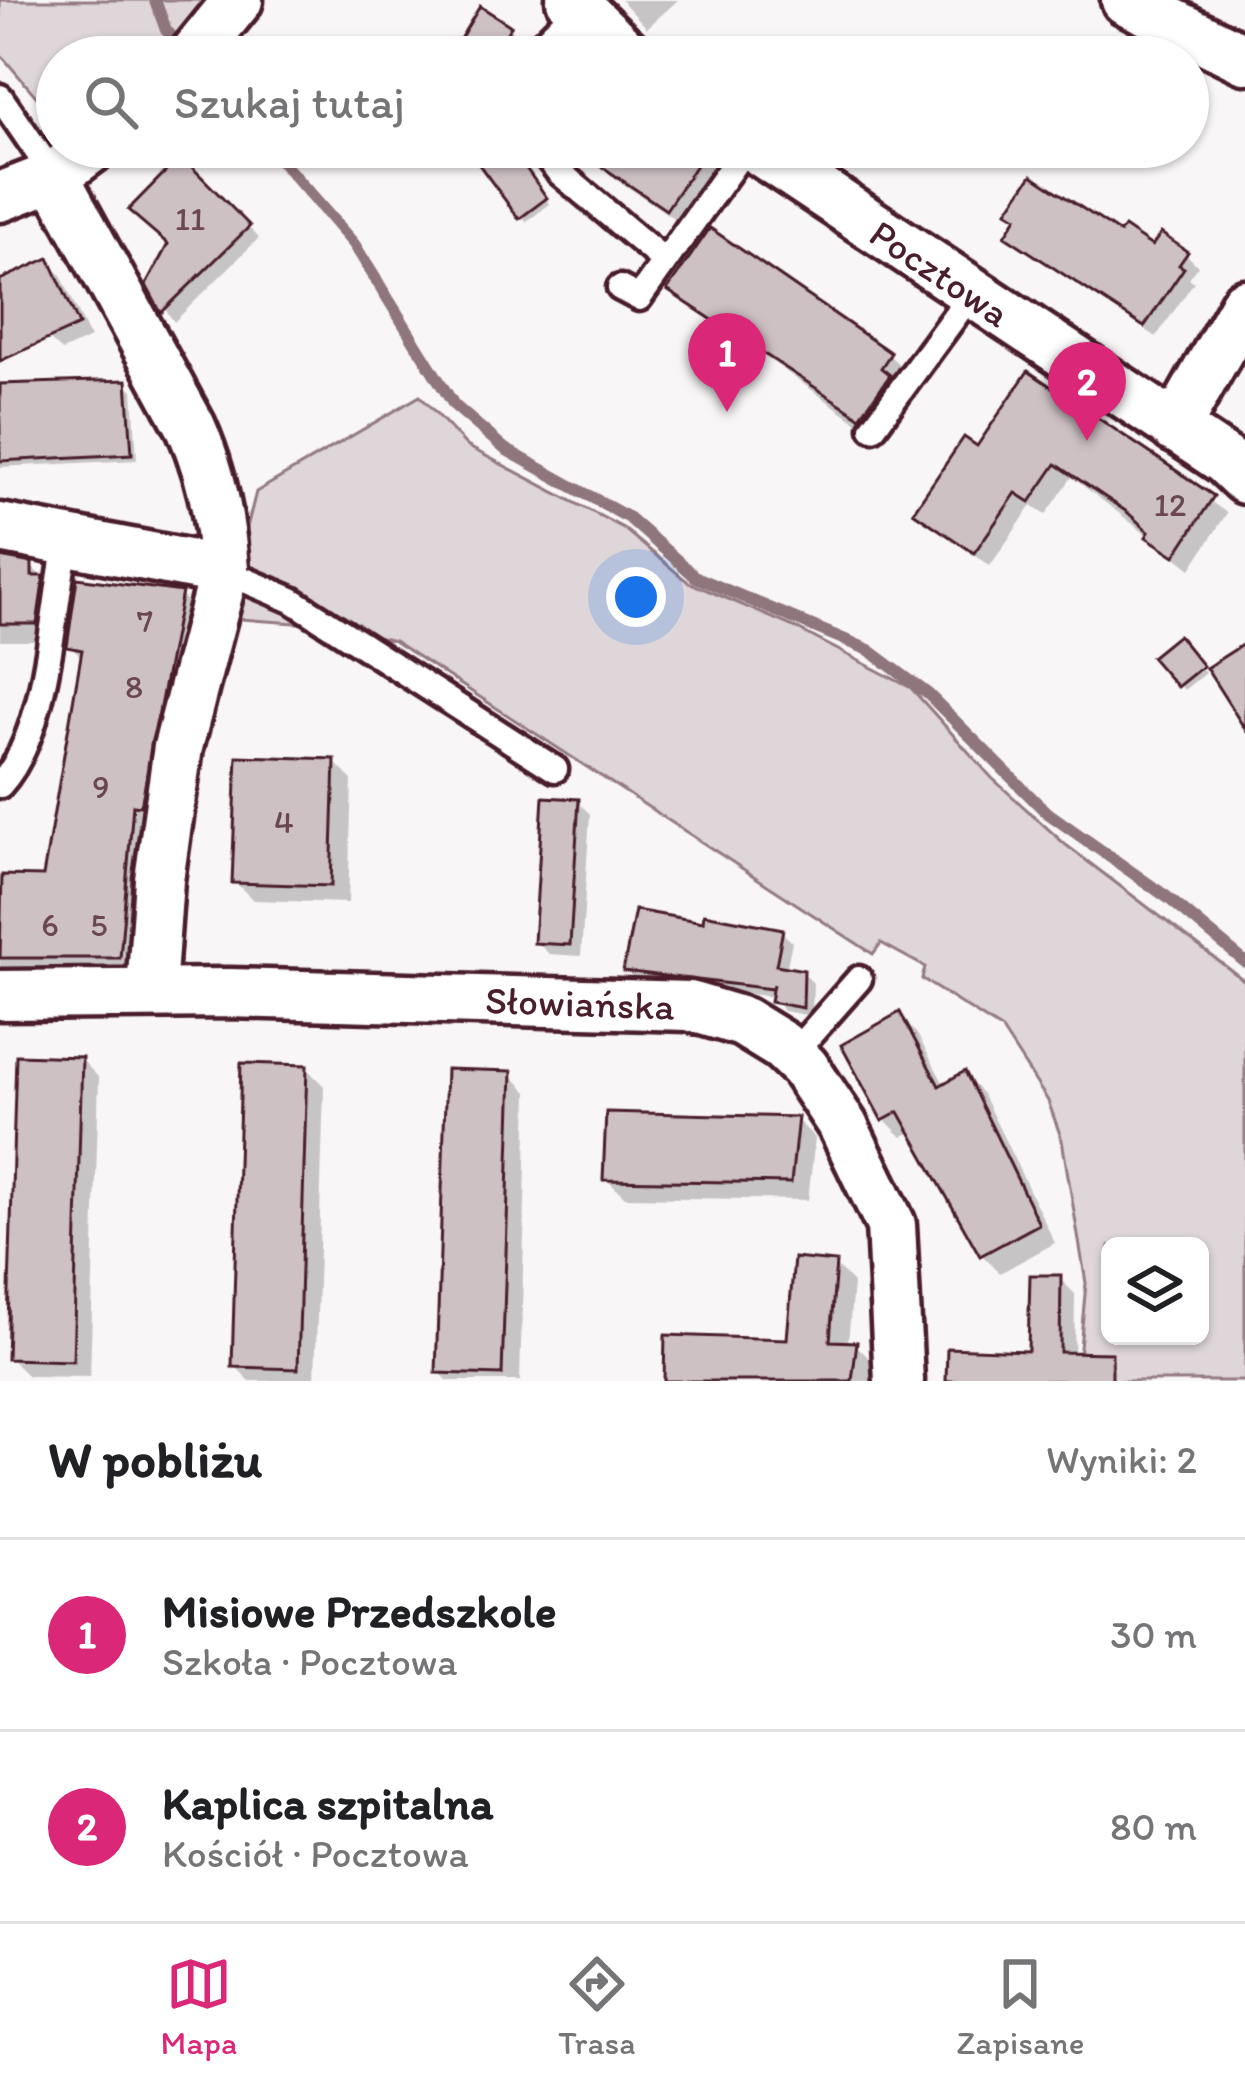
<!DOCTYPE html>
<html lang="pl">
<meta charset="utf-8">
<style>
:root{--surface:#fff;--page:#f2f2f2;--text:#202124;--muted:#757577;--line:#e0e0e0;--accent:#db2777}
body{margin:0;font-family:Itim,sans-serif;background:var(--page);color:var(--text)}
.controls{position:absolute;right:36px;bottom:36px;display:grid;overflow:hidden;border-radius:18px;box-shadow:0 3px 9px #0004}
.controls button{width:108px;height:108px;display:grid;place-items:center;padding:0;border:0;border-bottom:3px solid var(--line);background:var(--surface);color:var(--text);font:60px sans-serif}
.you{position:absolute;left:636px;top:597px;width:42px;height:42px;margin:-30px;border:9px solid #fff;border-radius:50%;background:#1a73e8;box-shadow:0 0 0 18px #1a73e833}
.badge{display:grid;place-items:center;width:78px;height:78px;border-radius:50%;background:var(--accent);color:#fff;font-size:39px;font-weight:700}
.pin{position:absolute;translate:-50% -99px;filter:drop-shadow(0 3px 6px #0008)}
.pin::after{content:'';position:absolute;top:63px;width:42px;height:36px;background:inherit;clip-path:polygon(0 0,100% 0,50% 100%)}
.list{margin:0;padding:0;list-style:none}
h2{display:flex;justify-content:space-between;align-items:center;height:156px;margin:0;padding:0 48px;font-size:51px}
h2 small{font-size:39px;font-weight:400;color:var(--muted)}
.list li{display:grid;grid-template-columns:78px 1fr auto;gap:36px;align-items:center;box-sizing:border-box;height:192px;padding:0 48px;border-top:3px solid var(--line)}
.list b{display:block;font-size:45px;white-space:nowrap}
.list p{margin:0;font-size:39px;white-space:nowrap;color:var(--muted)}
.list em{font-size:39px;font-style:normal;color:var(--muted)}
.icon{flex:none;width:66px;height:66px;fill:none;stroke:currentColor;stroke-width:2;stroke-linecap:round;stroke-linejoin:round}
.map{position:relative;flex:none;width:1245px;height:1381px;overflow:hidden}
.search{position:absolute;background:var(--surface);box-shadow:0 3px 9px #0004;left:36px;right:36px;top:36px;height:132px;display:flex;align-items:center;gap:30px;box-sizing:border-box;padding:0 42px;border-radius:66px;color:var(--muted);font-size:45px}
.sheet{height:540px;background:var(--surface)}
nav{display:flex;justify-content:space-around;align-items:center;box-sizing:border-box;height:168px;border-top:3px solid var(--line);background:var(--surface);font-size:33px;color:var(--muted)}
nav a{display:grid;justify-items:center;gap:6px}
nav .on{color:var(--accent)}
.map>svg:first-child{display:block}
.green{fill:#ded6d9;stroke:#947a82;stroke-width:3;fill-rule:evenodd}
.shadow{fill:#0003}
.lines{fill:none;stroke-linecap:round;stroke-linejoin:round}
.stream{stroke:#8f747b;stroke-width:12}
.building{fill:#cdc1c4;stroke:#4a1f2b;stroke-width:3}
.lane-casing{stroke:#4a1f2b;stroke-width:33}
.street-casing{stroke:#4a1f2b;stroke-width:57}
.lane{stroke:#fff;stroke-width:24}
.street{stroke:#fff;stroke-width:48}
.labels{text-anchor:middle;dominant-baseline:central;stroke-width:12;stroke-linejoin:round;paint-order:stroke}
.number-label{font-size:33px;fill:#6b4851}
.street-label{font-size:39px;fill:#4a1f2b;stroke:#fff}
</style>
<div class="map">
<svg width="1245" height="1381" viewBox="0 0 1245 1381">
<rect width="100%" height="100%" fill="#f8f6f7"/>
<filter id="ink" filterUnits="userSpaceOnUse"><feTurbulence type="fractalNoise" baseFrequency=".00833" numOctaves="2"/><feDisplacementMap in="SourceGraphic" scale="24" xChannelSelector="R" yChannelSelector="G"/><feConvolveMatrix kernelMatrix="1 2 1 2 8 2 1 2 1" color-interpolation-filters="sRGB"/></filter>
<g filter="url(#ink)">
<g class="green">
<polygon points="0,0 208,0 174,57 57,57 57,121 0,54"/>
<path d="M 420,396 L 467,446 L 623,528 L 688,582 L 794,627 L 911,688 L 992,778 L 1066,845 L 1245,981 L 1245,1381 L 1077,1381 L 1086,1283 L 1062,1140 L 1048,1101 L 1002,1030 L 922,979 L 925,967 L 881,943 L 873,954 L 394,641 L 326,625 L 224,618 L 256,492 ZM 1110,1246 L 1200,1246 L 1200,1336 L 1110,1336 Z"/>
</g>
<g class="shadow">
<polygon points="621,0 678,0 647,28"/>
<polygon points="509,28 514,33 500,57 452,57"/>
<polygon points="466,147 509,147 550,204 526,222"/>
<polygon points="569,147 689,147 720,174 685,226"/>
<polygon points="181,160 259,238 174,322 149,285 171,244"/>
<polygon points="1009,236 1121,237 1153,250 1186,254 1198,266 1189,278 1194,282 1156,337"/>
<polygon points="48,262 61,275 90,338 62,351 48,338 0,326 0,278"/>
<polygon points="671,289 889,355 907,372 869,431"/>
<polygon points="1029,375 1227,513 1191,569 1072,477 1046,515 1032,505 990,566 917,512 978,450"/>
<polygon points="126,383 133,390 137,460 0,467 0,387"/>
<polygon points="0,560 31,566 49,584 54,641 0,641"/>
<polygon points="181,595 195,609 133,971 0,971 0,878 45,879 84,660 70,646"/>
<polygon points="1182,644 1205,673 1184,690 1155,657"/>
<polygon points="334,762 352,780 348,903 253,900 235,882"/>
<polygon points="578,802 590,814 581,956 549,954 537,942"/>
<polygon points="705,926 782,932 792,942 786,970 803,973 813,983 812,1016 783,1011 774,997 636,980 626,970"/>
<polygon points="899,1016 917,1034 945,1086 964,1075 982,1093 1055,1243 1000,1273 982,1255 913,1131 902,1137 884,1119"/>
<polygon points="81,1059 99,1078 90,1377 28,1376 10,1358"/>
<polygon points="306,1068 324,1086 315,1381 250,1381 235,1366"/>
<polygon points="510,1074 528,1092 520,1381 448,1381 439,1372"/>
<polygon points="797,1120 815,1138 808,1200 625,1197 606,1179"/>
<polygon points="835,1265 853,1283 848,1344 856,1345 874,1363 872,1381 667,1381 668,1338 790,1342"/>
<polygon points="1059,1278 1075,1294 1074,1366 1079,1381 949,1381 950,1351 1031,1354"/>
</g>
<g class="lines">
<g class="stream">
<polyline points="155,0 166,30 184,50"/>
<polyline points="269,147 354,244 454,405 505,449 629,518 696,577 869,650 928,694 1045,811 1167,897 1245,962"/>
</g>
</g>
<g class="building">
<polygon points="480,6 511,26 492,57 449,57"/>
<polygon points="466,147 511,147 547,198 519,219"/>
<polygon points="573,147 708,147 666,210"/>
<polygon points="181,156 250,226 161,313 146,285 168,244 128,210"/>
<polygon points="1032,175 1120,233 1124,227 1152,246 1161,233 1188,252 1179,265 1184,268 1144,327 1005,236 1017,217 1007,211"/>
<polygon points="710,228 891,353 881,368 890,375 860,417 667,290"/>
<polygon points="49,258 79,325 0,361 0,280"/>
<polygon points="1028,371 1214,496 1175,556 1146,537 1149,532 1127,512 1056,464 1030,502 1016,493 974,553 913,512 964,437 977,446"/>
<polygon points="127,380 132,454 0,461 0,384"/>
<polygon points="0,557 32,563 32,576 44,576 37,624 0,624"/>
<polygon points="77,578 182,592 141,806 133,805 120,958 0,958 2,875 43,876 82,650 67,647"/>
<polygon points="1178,635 1203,666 1177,687 1151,657"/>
<polygon points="1245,643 1245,729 1206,668"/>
<polygon points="237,756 335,759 331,886 232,883"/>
<polygon points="543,797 579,799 570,945 534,943"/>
<polygon points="635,910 703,922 704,914 783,929 776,965 804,970 803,1008 770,1002 773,984 772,989 623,971"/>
<polygon points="900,1012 939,1086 965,1071 1039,1224 980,1256 899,1112 882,1121 841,1045"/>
<polygon points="16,1055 82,1057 73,1361 7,1359"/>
<polygon points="241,1063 307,1065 298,1369 232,1367"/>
<polygon points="446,1069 512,1071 502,1375 436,1373"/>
<polygon points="606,1112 798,1117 791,1183 603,1180"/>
<polygon points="794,1258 836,1262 830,1341 857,1342 852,1381 664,1381 665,1335 787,1339"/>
<polygon points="1030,1275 1061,1275 1060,1352 1112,1353 1112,1381 946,1381 947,1348 1028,1351"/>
</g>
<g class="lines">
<defs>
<g id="lane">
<polyline points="529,57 578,8"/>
<polyline points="0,97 54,176"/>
<polyline points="539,147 559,172 655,253"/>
<polyline points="620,288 639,298 746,147"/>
<polyline points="873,428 971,294"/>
<polyline points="224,571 292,600 555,769"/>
<path d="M 0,785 C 49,732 52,610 67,539"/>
<polyline points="792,1055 859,979"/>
</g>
<g id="street">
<polyline points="571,0 630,57"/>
<polyline points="1126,0 1245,59"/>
<polyline points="192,57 238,0"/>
<polyline points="754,147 1225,460 1245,479"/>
<path d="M 54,176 L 191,427 C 212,474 221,520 224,571 L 178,747 L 159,880 L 151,991"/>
<polyline points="0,197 54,176 93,147"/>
<polyline points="1175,428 1245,304"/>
<polyline points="0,528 224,571"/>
<polyline points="0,995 229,993 689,1006 743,1022 782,1046 804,1067 843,1126 891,1225 899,1381"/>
</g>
</defs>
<use href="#lane" class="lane-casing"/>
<use href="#street" class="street-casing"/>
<use href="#lane" class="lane"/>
<use href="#street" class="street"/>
</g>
</g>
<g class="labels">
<g class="number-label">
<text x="190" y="218">11</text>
<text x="1170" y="504">12</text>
<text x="145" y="620">7</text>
<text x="134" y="686">8</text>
<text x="101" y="786">9</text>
<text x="284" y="821">4</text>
<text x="50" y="924">6</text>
<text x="99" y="924">5</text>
</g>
<g class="street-label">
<text transform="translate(940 273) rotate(34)">Pocztowa</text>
<text transform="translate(580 1003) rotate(2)">Słowiańska</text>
</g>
</g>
</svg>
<div class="controls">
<button><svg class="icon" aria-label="layers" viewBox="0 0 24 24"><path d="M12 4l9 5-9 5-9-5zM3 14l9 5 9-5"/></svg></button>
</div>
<div class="you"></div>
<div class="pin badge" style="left:727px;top:412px">1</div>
<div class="pin badge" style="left:1087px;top:441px">2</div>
<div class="search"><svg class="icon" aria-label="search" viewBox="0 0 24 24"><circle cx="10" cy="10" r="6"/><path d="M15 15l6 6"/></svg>Szukaj tutaj</div>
</div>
<section class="sheet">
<h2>W pobliżu<small>Wyniki: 2</small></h2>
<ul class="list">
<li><span class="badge">1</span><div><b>Misiowe Przedszkole</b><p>Szkoła · Pocztowa</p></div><em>30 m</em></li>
<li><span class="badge">2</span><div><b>Kaplica szpitalna</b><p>Kościół · Pocztowa</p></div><em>80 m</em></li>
</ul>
</section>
<nav>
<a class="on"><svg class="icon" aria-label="map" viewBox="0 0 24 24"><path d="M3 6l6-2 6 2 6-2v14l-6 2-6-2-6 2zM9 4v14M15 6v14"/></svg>Mapa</a>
<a><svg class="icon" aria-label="directions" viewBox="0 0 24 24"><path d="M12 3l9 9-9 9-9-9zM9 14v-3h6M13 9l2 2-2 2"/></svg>Trasa</a>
<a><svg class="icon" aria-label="saved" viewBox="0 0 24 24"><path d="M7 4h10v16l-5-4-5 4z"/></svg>Zapisane</a>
</nav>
